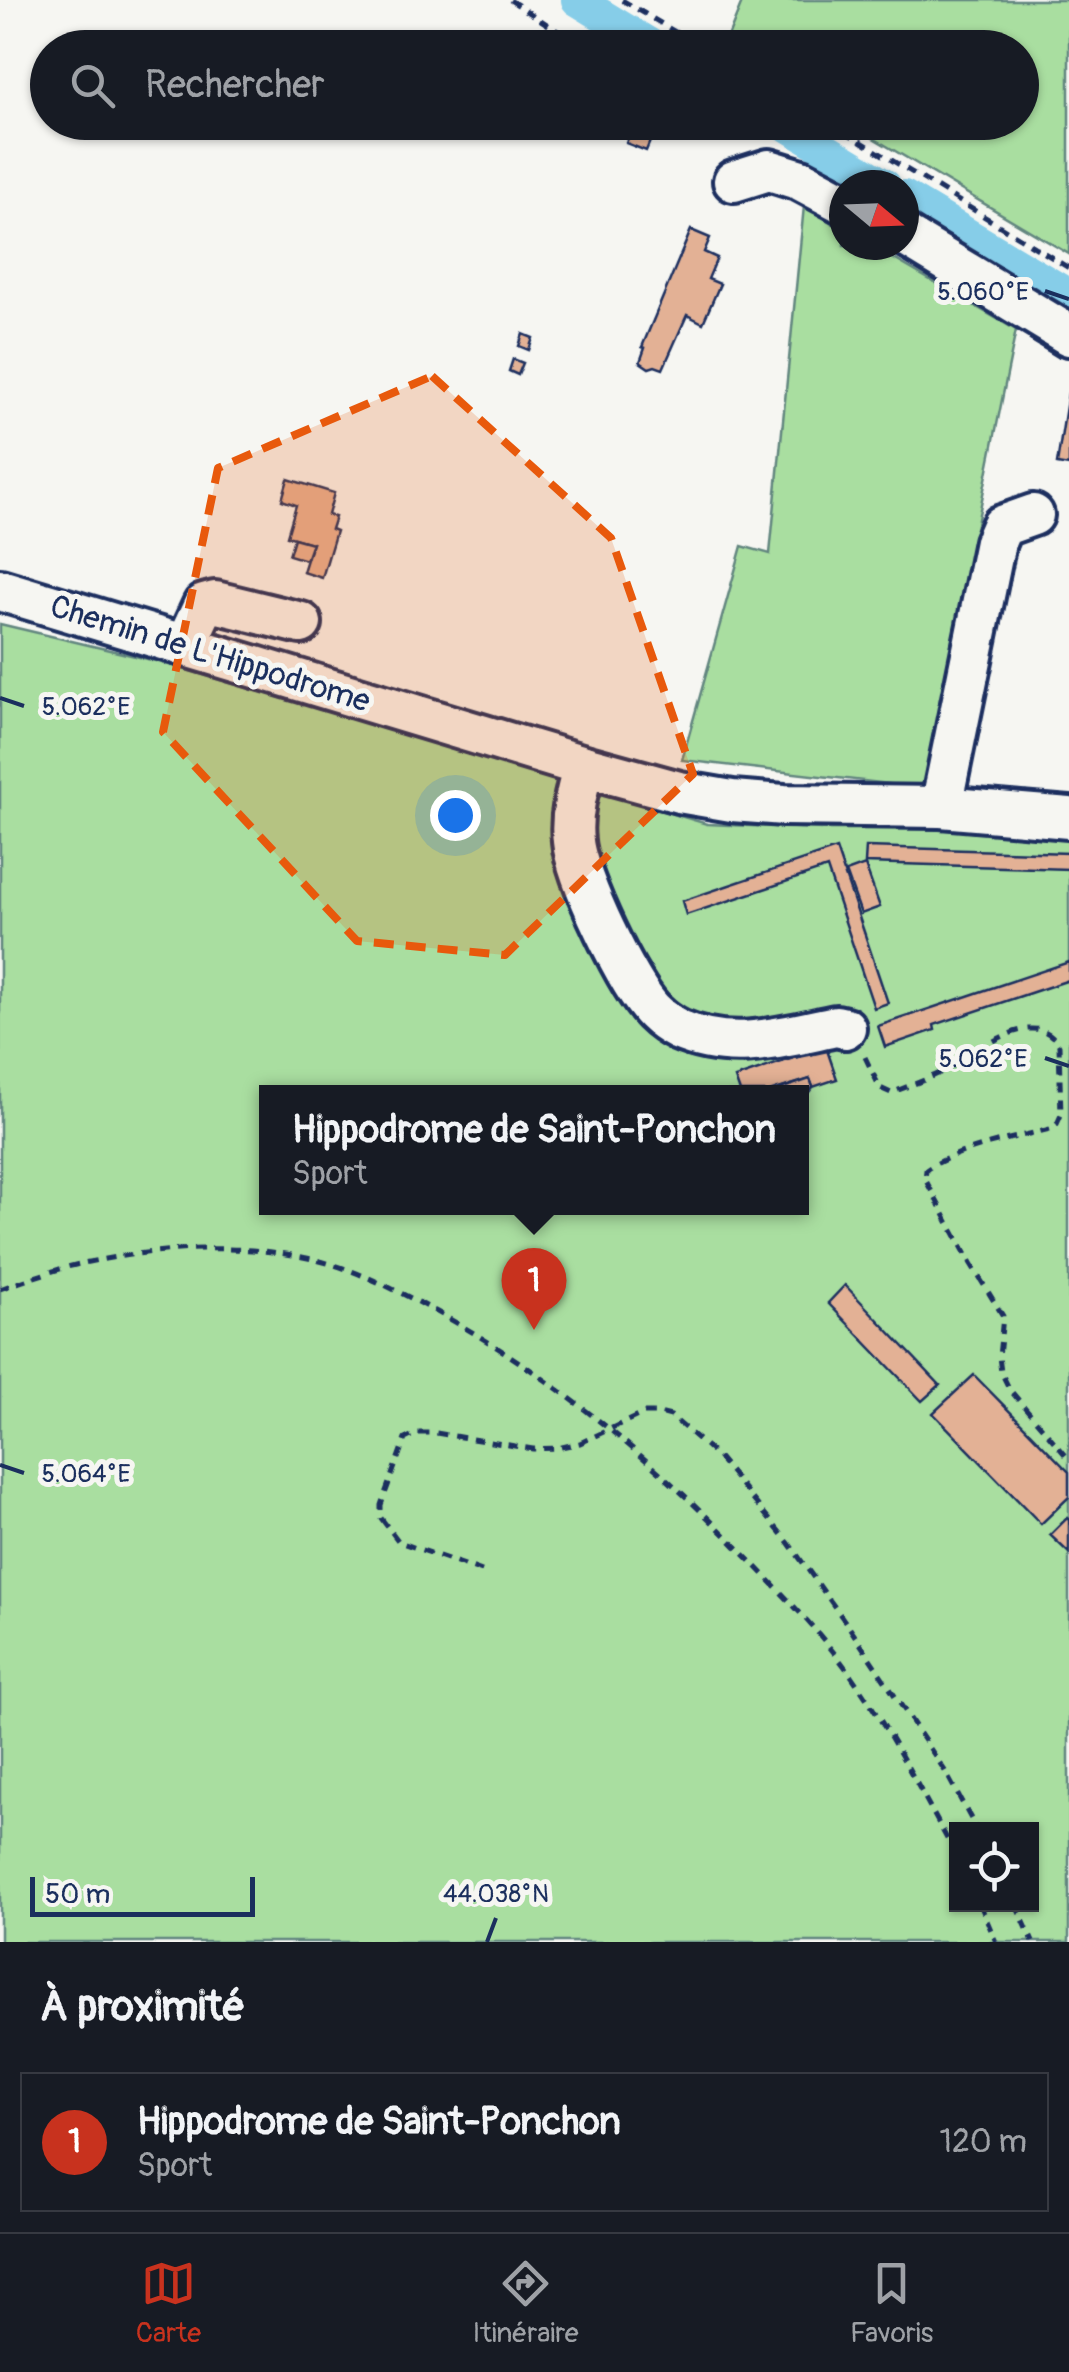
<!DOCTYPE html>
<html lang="fr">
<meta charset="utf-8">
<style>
:root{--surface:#171b24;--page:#20242c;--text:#f1f3f6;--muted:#9ea1a6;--line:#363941;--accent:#c8321e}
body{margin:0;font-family:Pangolin,sans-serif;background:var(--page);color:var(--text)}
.controls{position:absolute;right:30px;bottom:30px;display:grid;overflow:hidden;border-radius:0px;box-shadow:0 2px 8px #0004}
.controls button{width:90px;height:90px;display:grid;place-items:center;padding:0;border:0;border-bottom:2px solid var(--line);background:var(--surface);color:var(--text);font:50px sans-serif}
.compass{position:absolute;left:829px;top:170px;width:90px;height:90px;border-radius:50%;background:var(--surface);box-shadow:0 2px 8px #0004;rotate:109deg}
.scale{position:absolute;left:30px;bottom:25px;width:225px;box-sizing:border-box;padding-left:10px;border:5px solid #1b2f5e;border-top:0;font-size:28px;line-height:35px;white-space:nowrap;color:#1b2f5e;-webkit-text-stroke:8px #f6f6f2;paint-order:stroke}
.you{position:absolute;left:455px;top:815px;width:35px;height:35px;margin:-25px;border:8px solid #fff;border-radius:50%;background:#1a73e8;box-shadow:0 0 0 15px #1a73e833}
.badge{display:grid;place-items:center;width:65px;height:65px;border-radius:50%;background:var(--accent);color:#fff;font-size:32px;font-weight:700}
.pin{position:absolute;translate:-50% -82px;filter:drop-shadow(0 2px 5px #0008)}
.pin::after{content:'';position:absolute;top:52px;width:35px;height:30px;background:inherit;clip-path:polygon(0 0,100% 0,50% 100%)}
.popup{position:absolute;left:259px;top:1085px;width:550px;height:130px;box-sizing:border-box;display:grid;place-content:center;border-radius:0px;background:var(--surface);filter:drop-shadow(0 2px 8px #0005);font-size:32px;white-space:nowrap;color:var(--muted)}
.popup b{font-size:38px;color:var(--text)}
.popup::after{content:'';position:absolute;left:50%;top:100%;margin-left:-20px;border:20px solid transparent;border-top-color:var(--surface)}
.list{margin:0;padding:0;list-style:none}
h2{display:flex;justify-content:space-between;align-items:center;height:130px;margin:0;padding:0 40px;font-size:42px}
h2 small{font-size:32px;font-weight:400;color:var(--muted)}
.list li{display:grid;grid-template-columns:65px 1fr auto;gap:30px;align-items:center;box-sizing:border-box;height:140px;margin:0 20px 20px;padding:0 20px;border:2px solid var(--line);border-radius:0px}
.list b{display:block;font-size:38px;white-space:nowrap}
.list p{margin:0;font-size:32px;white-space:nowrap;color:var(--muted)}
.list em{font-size:32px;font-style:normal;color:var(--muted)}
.icon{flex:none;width:55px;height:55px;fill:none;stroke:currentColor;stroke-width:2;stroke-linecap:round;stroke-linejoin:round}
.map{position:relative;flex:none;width:1069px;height:1942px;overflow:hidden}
.search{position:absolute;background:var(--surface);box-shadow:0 2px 8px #0004;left:30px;right:30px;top:30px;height:110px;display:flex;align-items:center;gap:25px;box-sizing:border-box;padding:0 35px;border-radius:55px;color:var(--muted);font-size:38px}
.sheet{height:290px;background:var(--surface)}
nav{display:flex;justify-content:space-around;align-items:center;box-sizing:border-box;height:140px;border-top:2px solid var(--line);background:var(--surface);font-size:28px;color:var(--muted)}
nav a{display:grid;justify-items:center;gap:5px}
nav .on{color:var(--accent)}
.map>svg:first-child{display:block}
.green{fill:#a9dea0;stroke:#62867f;stroke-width:2.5;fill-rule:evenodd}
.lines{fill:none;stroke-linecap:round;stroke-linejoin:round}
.canal{stroke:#86cde8;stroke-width:32}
.building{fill:#e3b195;stroke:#1b2f5e;stroke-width:2.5}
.minor-casing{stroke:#1b2f5e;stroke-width:48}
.path{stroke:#1b2f5e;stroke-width:5;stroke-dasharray:10 8;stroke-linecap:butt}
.minor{stroke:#f6f6f2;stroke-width:40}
.marked{fill:#e8590c;fill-opacity:0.2;stroke:#e8590c;stroke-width:8;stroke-dasharray:20 12;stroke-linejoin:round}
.ticks{fill:none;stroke:#1b2f5e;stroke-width:4}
.labels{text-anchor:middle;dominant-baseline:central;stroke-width:10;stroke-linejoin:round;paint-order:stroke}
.street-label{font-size:32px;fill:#1b2f5e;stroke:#f6f6f2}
.ticks-label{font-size:25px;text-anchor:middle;fill:#1b2f5e;stroke:#f6f6f2;stroke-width:10;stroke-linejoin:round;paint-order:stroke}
</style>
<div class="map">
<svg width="1069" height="1942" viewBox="0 0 1069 1942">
<rect width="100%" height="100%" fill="#f6f6f2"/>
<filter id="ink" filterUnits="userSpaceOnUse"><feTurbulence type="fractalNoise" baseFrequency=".01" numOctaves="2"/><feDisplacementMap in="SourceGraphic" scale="20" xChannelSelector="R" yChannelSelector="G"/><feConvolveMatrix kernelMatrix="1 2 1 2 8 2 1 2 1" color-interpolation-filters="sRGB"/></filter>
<g filter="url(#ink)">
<g class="green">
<polygon points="743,0 1069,0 1069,254 848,123 1022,122 1022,48 724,47"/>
<polygon points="804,206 844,230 844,245 870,245 1016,330 924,788 682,760 742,546 770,554"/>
<path d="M 0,624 L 156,661 L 707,824 L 823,829 L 1069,830 L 1069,1942 L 0,1942 ZM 266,1092 L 802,1092 L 802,1208 L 266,1208 ZM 956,1830 L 1032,1830 L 1032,1904 L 956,1904 Z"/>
</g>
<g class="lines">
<g class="canal">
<polyline points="577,0 656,48"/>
<polyline points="781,122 885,185"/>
<polyline points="904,196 1069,295"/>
</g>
</g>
<g class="building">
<polygon points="635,122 658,122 646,151 626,143"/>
<polygon points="691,230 710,238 704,252 717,258 708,279 720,284 703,323 687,315 663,369 655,366 649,368 640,362 645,348 642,347"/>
<polygon points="1036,328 1065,346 1058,357 1030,340"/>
<polygon points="523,334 533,338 529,350 519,346"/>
<polygon points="513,359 523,363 518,375 509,371"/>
<polygon points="1069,387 1069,466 1057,464"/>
<polygon points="288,479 334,493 328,515 335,517 331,529 336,531 322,578 303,572 312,543 287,536 296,505 282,500"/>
<polygon points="294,538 312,543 306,560 289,555"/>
<polygon points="866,847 1069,853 1069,869 865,863"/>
<polygon points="836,849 888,1003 874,1008 827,868 686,915 682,901"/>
<polygon points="865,865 880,907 861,914 846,872"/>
<polygon points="1069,962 1069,980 934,1025 935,1030 885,1047 878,1026"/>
<polygon points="826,1047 837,1079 813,1087 810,1079 769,1092 740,1092 735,1078"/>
<polygon points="810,1079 813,1087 802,1101 802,1092 787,1092 780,1089"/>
<polygon points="845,1285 940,1385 922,1401 828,1303"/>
<polygon points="974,1375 1069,1472 1069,1497 1041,1524 933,1413"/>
<polygon points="1067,1518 1069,1520 1069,1553 1050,1535"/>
</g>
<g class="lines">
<defs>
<g id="minor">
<polyline points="734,181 769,170 801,180 844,203"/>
<polyline points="904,235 1069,335"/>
<polyline points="0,590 584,766 679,792 732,801 784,805 941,807 1069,818"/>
<polyline points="185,646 204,605 215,602 301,623"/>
<path d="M 584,766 C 577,790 570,815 573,841 C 576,877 628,986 654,1012 C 661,1019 671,1026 679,1030 C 732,1053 783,1037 836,1026 L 845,1028"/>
<polyline points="941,807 995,542 1002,526 1033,515"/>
</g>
</defs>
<use href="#minor" class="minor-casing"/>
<g class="path">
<polyline points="510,0 584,48"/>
<polyline points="622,0 702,48"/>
<polyline points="713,122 743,140"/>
<polyline points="829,122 1069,268"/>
<path d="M 865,1057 L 880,1088 L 891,1093 C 908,1086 926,1080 942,1072 C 972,1057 1034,1002 1059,1045 L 1061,1115 L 1057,1124 L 1050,1129 C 1014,1138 956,1149 926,1170 L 925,1179 L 971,1264 L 1003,1316 L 999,1357 L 1001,1372 L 1010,1390 L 1069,1459"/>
<path d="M 0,1289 C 26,1280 53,1270 79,1264 C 154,1248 237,1242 312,1259 C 356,1269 398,1291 437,1312 C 551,1374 649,1457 739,1549 C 776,1587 813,1624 845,1667 C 888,1726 921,1792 956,1855"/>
<polyline points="482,1571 399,1542 381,1518 381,1505 405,1439 417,1433 436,1433 533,1449 557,1448 580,1443 644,1413 659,1413 671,1416 717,1456 788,1542 849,1627 945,1771 977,1830"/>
<polyline points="980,1904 996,1942"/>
<polyline points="1016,1904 1033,1942"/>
</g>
<use href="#minor" class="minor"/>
</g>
</g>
<path class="marked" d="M 432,376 L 611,538 L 693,774 L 505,955 L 357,941 L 163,732 L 218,468 Z"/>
<path class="ticks" d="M 1045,291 L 1069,299M 0,698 L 24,706M 1045,1058 L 1069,1066M 0,1465 L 24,1473M 487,1942 L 496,1918"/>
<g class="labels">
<g class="street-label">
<text transform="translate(210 654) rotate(17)">Chemin de L'Hippodrome</text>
</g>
</g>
<g class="ticks-label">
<text x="983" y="300">5.060°E</text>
<text x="86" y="715">5.062°E</text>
<text x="983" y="1067">5.062°E</text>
<text x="86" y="1482">5.064°E</text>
<text x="496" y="1902">44.038°N</text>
</g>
</svg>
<div class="controls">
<button><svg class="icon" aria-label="locate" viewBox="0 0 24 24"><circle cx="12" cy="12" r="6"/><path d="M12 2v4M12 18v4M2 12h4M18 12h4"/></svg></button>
</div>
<svg class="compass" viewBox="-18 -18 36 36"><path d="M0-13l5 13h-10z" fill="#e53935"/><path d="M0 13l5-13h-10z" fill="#9ea1a6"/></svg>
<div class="scale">50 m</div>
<div class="you"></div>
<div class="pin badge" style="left:534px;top:1330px">1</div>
<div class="popup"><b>Hippodrome de Saint-Ponchon</b>Sport</div>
<div class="search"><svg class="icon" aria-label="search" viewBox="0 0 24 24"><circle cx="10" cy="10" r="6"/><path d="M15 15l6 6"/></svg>Rechercher</div>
</div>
<section class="sheet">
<h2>À proximité<small></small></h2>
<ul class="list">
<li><span class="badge">1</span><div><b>Hippodrome de Saint-Ponchon</b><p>Sport</p></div><em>120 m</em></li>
</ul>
</section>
<nav>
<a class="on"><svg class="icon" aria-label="map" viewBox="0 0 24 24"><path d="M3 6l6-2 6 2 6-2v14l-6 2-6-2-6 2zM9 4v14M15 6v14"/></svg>Carte</a>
<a><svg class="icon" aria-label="directions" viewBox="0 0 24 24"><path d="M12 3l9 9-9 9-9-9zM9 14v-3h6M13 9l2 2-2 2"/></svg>Itinéraire</a>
<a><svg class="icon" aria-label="saved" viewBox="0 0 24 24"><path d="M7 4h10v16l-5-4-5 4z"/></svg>Favoris</a>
</nav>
